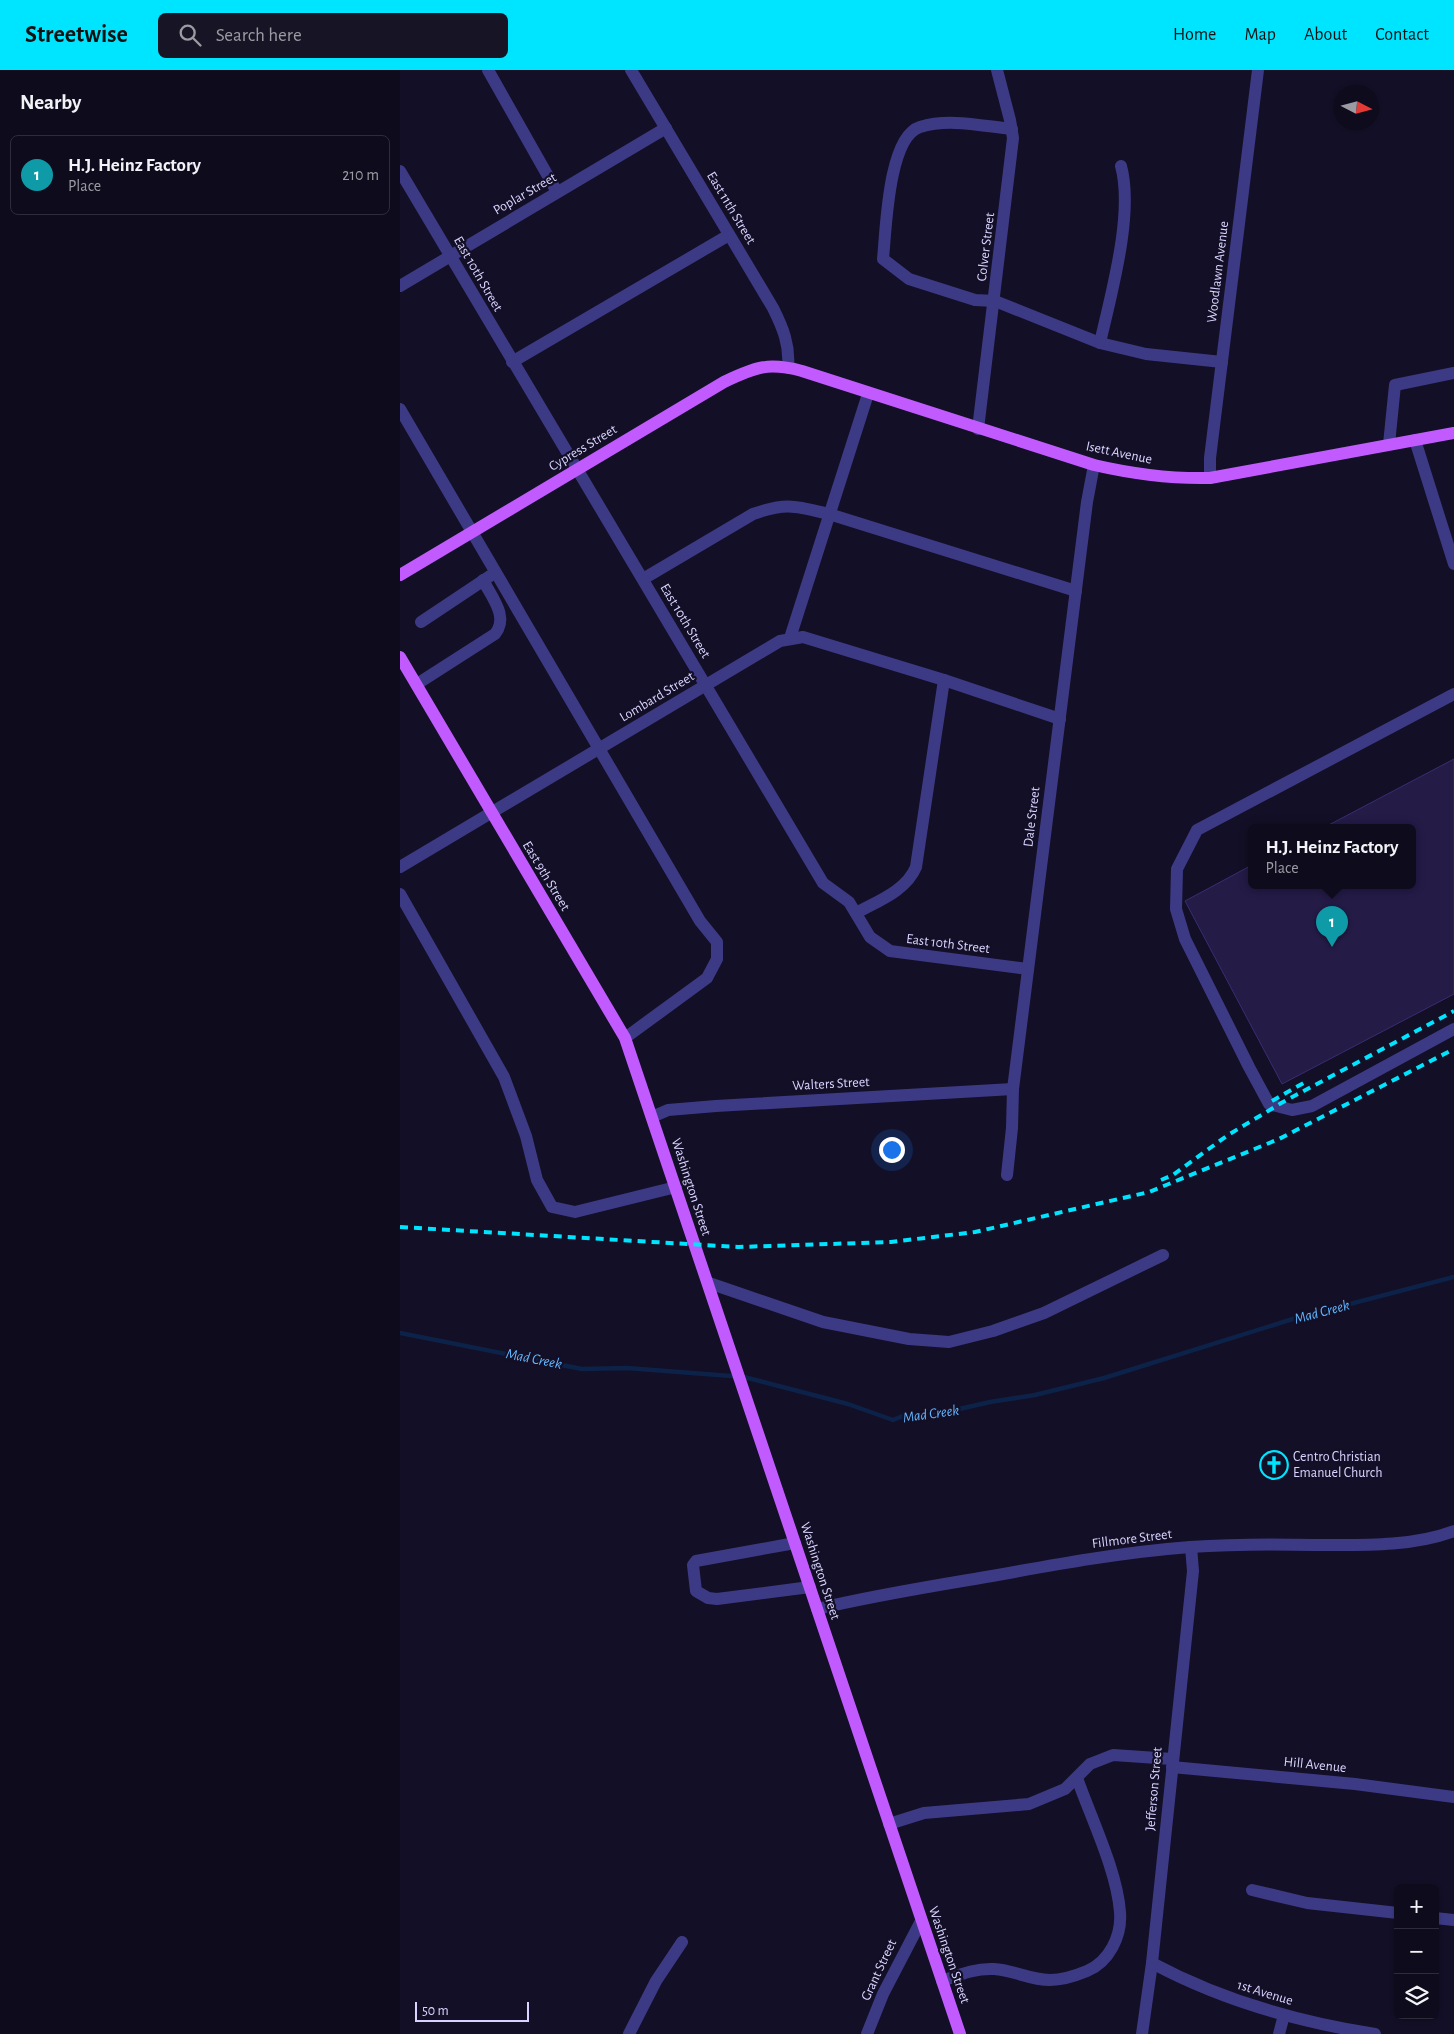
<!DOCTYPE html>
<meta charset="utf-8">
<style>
:root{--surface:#0e0b1c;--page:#171425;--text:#f1f3f6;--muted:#9b9ba3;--line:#2e2b3b;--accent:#00e5ff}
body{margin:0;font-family:"Alegreya Sans",sans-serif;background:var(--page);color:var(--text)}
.controls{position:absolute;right:15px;bottom:15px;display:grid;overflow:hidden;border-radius:8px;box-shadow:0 1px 4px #0004}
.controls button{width:45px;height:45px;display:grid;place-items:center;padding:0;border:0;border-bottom:1px solid var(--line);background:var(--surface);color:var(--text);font:25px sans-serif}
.compass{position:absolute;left:934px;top:15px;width:45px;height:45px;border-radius:50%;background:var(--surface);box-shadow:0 1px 4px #0004;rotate:96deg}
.scale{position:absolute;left:15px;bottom:12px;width:114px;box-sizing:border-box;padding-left:5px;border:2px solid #d9d4ff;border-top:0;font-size:14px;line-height:18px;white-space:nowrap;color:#d9d4ff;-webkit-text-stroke:4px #130f26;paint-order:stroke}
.you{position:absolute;left:491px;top:1079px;width:18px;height:18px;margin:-12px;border:4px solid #fff;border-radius:50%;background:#1a73e8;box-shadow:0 0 0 8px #1a73e833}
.badge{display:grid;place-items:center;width:32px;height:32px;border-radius:50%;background:var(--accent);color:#fff;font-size:16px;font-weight:700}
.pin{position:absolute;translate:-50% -41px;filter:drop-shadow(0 1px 2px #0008)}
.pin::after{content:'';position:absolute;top:26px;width:18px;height:15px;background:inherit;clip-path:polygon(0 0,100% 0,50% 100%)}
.popup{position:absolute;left:848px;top:754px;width:168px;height:65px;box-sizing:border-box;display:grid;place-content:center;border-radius:8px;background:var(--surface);filter:drop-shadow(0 1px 4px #0005);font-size:16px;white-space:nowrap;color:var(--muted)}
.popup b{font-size:19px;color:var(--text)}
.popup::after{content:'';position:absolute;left:50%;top:100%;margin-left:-10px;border:10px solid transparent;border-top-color:var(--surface)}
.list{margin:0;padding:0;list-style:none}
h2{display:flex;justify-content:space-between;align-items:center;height:65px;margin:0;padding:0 20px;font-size:21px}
h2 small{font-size:16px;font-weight:400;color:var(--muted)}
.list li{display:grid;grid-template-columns:32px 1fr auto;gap:15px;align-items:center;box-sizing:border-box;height:80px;margin:0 10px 10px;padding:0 10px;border:1px solid var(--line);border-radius:8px}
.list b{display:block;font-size:19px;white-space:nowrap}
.list p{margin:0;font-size:16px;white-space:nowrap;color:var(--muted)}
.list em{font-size:16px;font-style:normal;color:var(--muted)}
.icon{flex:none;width:28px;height:28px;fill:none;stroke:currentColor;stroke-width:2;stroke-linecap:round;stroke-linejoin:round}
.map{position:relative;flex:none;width:1054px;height:1964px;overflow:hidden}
header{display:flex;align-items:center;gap:30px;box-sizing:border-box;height:70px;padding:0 25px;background:var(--accent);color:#111}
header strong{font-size:24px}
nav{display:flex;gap:28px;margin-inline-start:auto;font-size:18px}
.search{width:350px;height:45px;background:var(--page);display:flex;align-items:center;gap:12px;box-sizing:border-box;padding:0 18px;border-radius:8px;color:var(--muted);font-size:19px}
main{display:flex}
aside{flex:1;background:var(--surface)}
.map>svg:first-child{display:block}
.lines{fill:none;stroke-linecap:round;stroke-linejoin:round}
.stream{stroke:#0c2248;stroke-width:4.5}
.building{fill:#241b47;stroke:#3b2d73}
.minor{stroke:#3d3a85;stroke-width:12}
.major{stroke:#c25bff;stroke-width:12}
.rail{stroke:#00e5ff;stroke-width:4;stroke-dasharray:8 6;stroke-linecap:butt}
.labels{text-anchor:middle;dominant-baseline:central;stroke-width:4.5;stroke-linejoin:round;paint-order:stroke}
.street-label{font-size:14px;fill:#d9d4ff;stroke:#130f26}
.poi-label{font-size:14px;fill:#d9d4ff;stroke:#130f26;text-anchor:start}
.water-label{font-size:15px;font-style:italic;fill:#62b6ff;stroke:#130f26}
</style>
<header>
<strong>Streetwise</strong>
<div class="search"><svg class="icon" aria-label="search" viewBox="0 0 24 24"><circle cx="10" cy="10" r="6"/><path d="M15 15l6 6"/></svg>Search here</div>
<nav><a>Home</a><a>Map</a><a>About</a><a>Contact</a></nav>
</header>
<main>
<aside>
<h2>Nearby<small></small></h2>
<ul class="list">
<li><span class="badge" style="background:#0f9aa8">1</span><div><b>H.J. Heinz Factory</b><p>Place</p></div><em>210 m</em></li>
</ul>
</aside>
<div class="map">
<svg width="1054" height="1964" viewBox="0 0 1054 1964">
<rect width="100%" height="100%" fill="#130f26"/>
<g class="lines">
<polyline class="stream" points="0,1263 182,1299 227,1298 344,1307 448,1334 493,1350 505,1345 533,1345 590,1332 635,1325 704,1308 896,1248 1054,1207"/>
</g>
<polygon class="building" points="1054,689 1054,924 882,1014 785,831 852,795 852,816 1012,816 1012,758 923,758"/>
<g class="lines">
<g class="minor">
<polyline points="88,0 157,122"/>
<path d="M 231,0 L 373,238 C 383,258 390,275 388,298"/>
<path d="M 612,59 C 582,56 549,48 520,57 C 488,67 486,160 483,189 L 509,209 L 575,230 L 595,231 L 700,273 L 746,284 L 822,292"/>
<polyline points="0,101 423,813 449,832 470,867 490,881 628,899"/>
<polyline points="0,216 266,58"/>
<path d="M 700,273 C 711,224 734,144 721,96"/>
<polyline points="112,292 329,165"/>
<polyline points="0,339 300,851 317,872 317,889 307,908 225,968"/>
<polyline points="578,359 613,68 610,50 597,0"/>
<polyline points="1015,370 1054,494"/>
<polyline points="989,374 995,315 1054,303"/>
<polyline points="810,408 810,388 858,0"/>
<path d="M 243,509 L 353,444 C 386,432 396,436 429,444 L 676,521"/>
<polyline points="21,552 90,506"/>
<polyline points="390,568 468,324"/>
<path d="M 17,614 L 95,564 C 109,547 92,528 83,510"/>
<polyline points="1054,624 797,760 777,799 776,839 785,869 849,997 869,1034 892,1040 912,1036 1054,959"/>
<polyline points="0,797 380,571 403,567 544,610 660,649"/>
<polyline points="0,824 104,1007 126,1066 137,1110 152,1137 175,1142 276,1117"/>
<path d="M 456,843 C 478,831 506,821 516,797 L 544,610"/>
<polyline points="252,1047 268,1040 316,1036 613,1019"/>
<polyline points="607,1105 612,1058 613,1019 687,432 694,395"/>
<polyline points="309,1213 423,1252 509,1269 549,1272 593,1261 644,1243 763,1185"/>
<polyline points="395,1473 296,1491 293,1495 296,1521 308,1528 317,1529 410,1517"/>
<path d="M 417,1539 C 475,1525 533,1516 592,1506 C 658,1494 724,1482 790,1477 C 832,1474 874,1474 915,1475 C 961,1475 1011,1477 1054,1461"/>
<polyline points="772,1697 955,1714 1054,1727"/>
<polyline points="489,1754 524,1743 629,1734 665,1719 690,1694 713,1685 772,1689"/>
<polyline points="852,1820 907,1833 998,1843"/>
<polyline points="1035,1848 1054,1850"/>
<path d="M 752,1893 C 821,1930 898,1952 975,1964"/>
<path d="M 542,1911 C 559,1905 575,1898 594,1899 C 613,1900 630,1910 650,1910 C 663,1910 675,1906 687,1901 C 709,1892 722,1866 720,1842 C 717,1801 691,1748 677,1708"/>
<polyline points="229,1964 256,1911 282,1872"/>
<polyline points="467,1964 483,1924 521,1851"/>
<polyline points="742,1964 752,1893 793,1501 791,1477"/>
<polyline points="879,1964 884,1945"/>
</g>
<g class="major">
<path d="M 0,505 L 324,312 C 355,297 368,292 402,301 L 694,395 C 733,404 770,409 810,408 L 1054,363"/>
<polyline points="0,587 225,968 560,1964"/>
</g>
<g class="rail">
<polyline points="872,1031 907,1011"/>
<polyline points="761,1110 773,1105 828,1065 883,1032 1054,941"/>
<polyline points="0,1157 338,1177 491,1172 575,1162 749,1122 879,1069 1054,979"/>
</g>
</g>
<defs>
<symbol id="church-ring" viewBox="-11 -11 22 22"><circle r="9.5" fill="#130f26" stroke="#00e5ff" stroke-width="1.5"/><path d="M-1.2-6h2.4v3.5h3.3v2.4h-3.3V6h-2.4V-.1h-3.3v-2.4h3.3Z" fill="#00e5ff"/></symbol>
</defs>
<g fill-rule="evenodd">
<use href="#church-ring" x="858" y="1379" width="32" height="32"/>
</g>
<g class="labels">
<g class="street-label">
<text transform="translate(125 124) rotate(-30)">Poplar Street</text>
<text transform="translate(331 138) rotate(59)">East 11th Street</text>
<text transform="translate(586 177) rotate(-83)">Colver Street</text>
<text transform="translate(818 202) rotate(-83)">Woodlawn Avenue</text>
<text transform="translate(78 204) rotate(60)">East 10th Street</text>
<text transform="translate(183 378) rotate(-31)">Cypress Street</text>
<text transform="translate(719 383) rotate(12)">Isett Avenue</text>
<text transform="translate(285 551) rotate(59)">East 10th Street</text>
<text transform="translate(257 627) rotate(-31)">Lombard Street</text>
<text transform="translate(632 747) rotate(-83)">Dale Street</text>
<text transform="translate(146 806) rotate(59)">East 9th Street</text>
<text transform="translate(548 874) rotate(7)">East 10th Street</text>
<text transform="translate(431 1014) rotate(-3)">Walters Street</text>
<text transform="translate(291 1117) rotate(72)">Washington Street</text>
<text transform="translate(732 1469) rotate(-7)">Fillmore Street</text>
<text transform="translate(420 1501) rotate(72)">Washington Street</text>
<text transform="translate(915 1695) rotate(6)">Hill Avenue</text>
<text transform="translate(754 1719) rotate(-85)">Jefferson Street</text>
<text transform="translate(549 1885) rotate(71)">Washington Street</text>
<text transform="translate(479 1900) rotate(-65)">Grant Street</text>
<text transform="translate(865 1923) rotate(17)">1st Avenue</text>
</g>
<g class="poi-label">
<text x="893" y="1387">Centro Christian<tspan x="893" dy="16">Emanuel Church</tspan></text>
</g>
<g class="water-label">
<text transform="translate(922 1242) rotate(-15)">Mad Creek</text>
<text transform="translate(134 1289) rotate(11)">Mad Creek</text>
<text transform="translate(531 1344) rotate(-8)">Mad Creek</text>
</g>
</g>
</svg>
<div class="controls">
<button>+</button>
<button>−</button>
<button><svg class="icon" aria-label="layers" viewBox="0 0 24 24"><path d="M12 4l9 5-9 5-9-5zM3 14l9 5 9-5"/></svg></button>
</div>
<svg class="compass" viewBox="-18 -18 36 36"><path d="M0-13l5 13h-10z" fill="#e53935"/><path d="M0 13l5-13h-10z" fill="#9b9ba3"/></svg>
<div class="scale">50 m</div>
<div class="you"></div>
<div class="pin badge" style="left:932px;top:877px;background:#0f9aa8">1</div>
<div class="popup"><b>H.J. Heinz Factory</b>Place</div>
</div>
</main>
